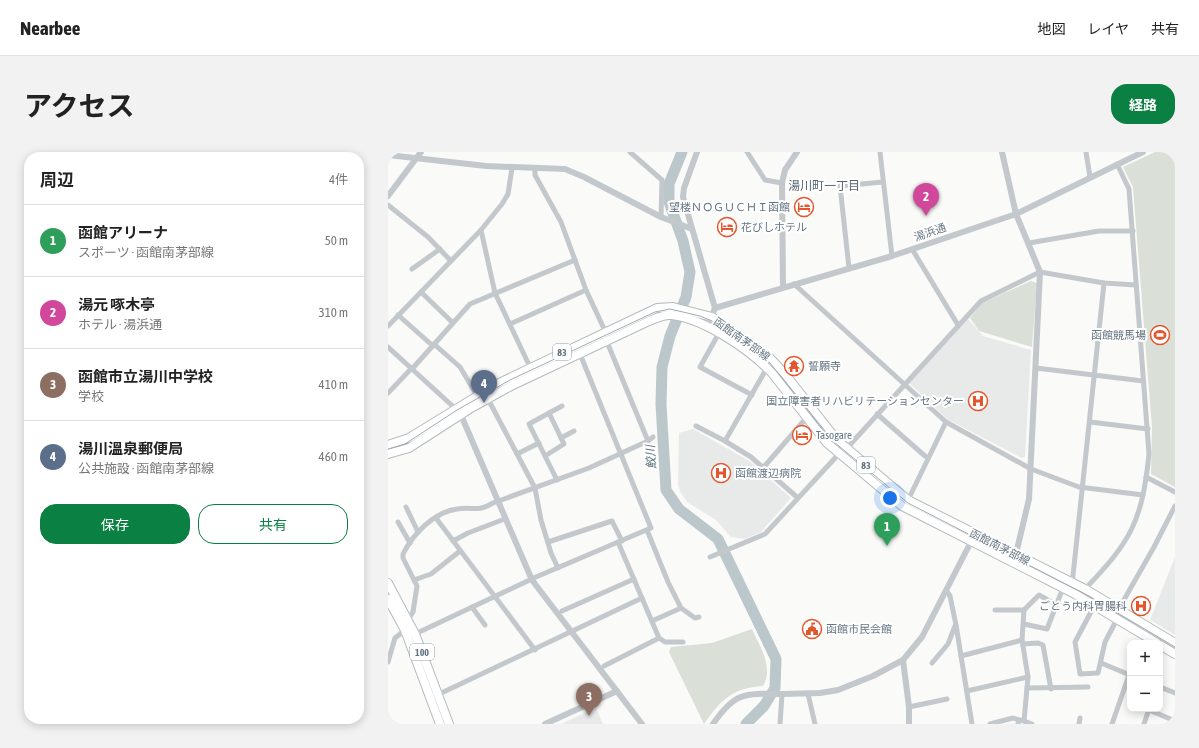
<!DOCTYPE html>
<html lang="ja">
<meta charset="utf-8">
<style>
:root{--surface:#fff;--page:#f2f2f2;--text:#222;--muted:#767676;--line:#e0e0e0;--accent:#0b8043}
body{margin:0;font-family:"Asap Condensed","Noto Sans JP",sans-serif;background:var(--page);color:var(--text)}
.controls{position:absolute;right:12px;bottom:12px;display:grid;overflow:hidden;border-radius:8px;box-shadow:0 2px 10px #0003}
.controls button{width:36px;height:36px;display:grid;place-items:center;padding:0;border:0;border-bottom:1px solid var(--line);background:var(--surface);color:var(--text);font:20px sans-serif}
.you{position:absolute;left:502px;top:346px;width:14px;height:14px;margin:-10px;border:3px solid #fff;border-radius:50%;background:#1a73e8;box-shadow:0 0 0 6px #1a73e833}
.badge{display:grid;place-items:center;width:26px;height:26px;border-radius:50%;background:var(--accent);color:#fff;font-size:13px;font-weight:700}
.pin{position:absolute;translate:-50% -33px;filter:drop-shadow(0 1px 2px #0008)}
.pin::after{content:'';position:absolute;top:21px;width:14px;height:12px;background:inherit;clip-path:polygon(0 0,100% 0,50% 100%)}
.list{margin:0;padding:0;list-style:none}
h2{display:flex;justify-content:space-between;align-items:center;height:52px;margin:0;padding:0 16px;font-size:17px}
h2 small{font-size:13px;font-weight:400;color:var(--muted)}
.list li{display:grid;grid-template-columns:26px 1fr auto;gap:12px;align-items:center;box-sizing:border-box;height:72px;padding:0 16px;border-top:1px solid var(--line)}
.list b{display:block;font-size:15px;white-space:nowrap}
.list p{margin:0;font-size:13px;white-space:nowrap;color:var(--muted)}
.list em{font-size:13px;font-style:normal;color:var(--muted)}
.actions{display:flex;gap:8px;padding:12px 16px}
.actions a{flex:1;padding:9px 0;border:1px solid var(--accent);border-radius:16px;text-align:center;font-size:14px;color:var(--accent)}
.actions .main{background:var(--accent);color:#fff}
.map{position:relative;flex:none;width:787px;height:572px;overflow:hidden;border-radius:16px}
header{display:flex;align-items:center;gap:24px;box-sizing:border-box;height:56px;padding:0 20px;background:var(--surface);border-bottom:1px solid var(--line)}
header strong{font-size:19px}
nav{display:flex;gap:22px;margin-inline-start:auto;font-size:14px}
.intro{display:flex;align-items:center;justify-content:space-between;box-sizing:border-box;height:96px;padding:0 24px}
h1{margin:0;font-size:28px}
.button{padding:10px 18px;border-radius:16px;background:var(--accent);color:#fff;font-size:14px;font-weight:700}
main{display:flex;gap:24px;padding:0 24px}
aside{flex:1;background:var(--surface);border-radius:16px;box-shadow:0 2px 10px #0003}
.map>svg:first-child{display:block}
.built{fill:#e8e9e9}
.green{fill:#dadfd7}
.lines{fill:none;stroke-linecap:round;stroke-linejoin:round}
.river{stroke:#bbc7cb;stroke-width:11}
.primary-casing{stroke:#b5babe;stroke-width:10}
.minor{stroke:#c3c8cc;stroke-width:5}
.tertiary{stroke:#c3c8cc;stroke-width:6}
.primary{stroke:#fff;stroke-width:8}
.tram{stroke:#a2aab0;stroke-width:1}
.labels{text-anchor:middle;dominant-baseline:central;stroke-width:4;stroke-linejoin:round;paint-order:stroke}
.shield{fill:#fff;stroke:#939fa8;stroke-width:1}
.shield-label{font-size:10px;font-weight:bold;fill:#657683}
.poi-label{font-size:11px;fill:#657683;stroke:#fff;text-anchor:start}
.street-label{font-size:11px;fill:#657683;stroke:#fff}
.neighbourhood-label{font-size:12px;fill:#57646e;stroke:#fff}
.water-label{font-size:12px;font-style:italic;fill:#60757c;stroke:#fff}
</style>
<header>
<strong>Nearbee</strong>
<nav><a>地図</a><a>レイヤ</a><a>共有</a></nav>
</header>
<div class="intro"><h1>アクセス</h1><a class="button">経路</a></div>
<main>
<aside>
<h2>周辺<small>4件</small></h2>
<ul class="list">
<li><span class="badge" style="background:#2e9e5b">1</span><div><b>函館アリーナ</b><p>スポーツ · 函館南茅部線</p></div><em>50 m</em></li>
<li><span class="badge" style="background:#d1479c">2</span><div><b>湯元 啄木亭</b><p>ホテル · 湯浜通</p></div><em>310 m</em></li>
<li><span class="badge" style="background:#8d6e63">3</span><div><b>函館市立湯川中学校</b><p>学校</p></div><em>410 m</em></li>
<li><span class="badge" style="background:#5c6f8a">4</span><div><b>湯川溫泉郵便局</b><p>公共施設 · 函館南茅部線</p></div><em>460 m</em></li>
</ul>
<div class="actions"><a class="main">保存</a><a>共有</a></div>
</aside>
<div class="map">
<svg width="787" height="572" viewBox="0 0 787 572">
<rect width="100%" height="100%" fill="#fafaf8"/>
<g class="built">
<polygon points="580,167 595,184 643,198 637,305 634,306 559,267 521,231"/>
<polygon points="305,277 363,310 403,346 373,380 357,387 343,385 328,368 299,350 293,341 290,333 291,281"/>
<polygon points="787,405 787,483 762,468"/>
<polygon points="208,556 215,572 173,572"/>
</g>
<g class="green">
<polygon points="767,0 787,0 787,335 763,322 764,276 745,35 735,15"/>
<polygon points="643,129 649,131 644,195 591,179 582,166 594,151"/>
<path d="M 364,477 C 372,495 386,515 375,534 C 344,536 333,548 316,572 L 281,500 L 283,495 L 324,491 Z"/>
</g>
<g class="lines">
<polyline class="river" points="294,0 281,32 281,50 295,89 302,120 298,145 282,184 274,215 273,252 278,338 291,357 330,387 388,507 387,536 376,554 358,572"/>
<defs>
<g id="primary">
<polyline points="0,293 21,286 109,232 269,156 285,155 324,165 379,203 397,222 448,287 520,348 697,437 787,491"/>
<path d="M 0,302 L 21,296 L 83,256 L 123,234 L 261,169 C 268,166 276,162 284,163 C 317,167 362,198 384,221 L 439,291 L 514,354 L 687,442 L 769,491"/>
<polyline points="0,431 27,482 61,572"/>
<polyline points="0,447 17,478 52,572"/>
<polyline points="772,493 787,502"/>
</g>
</defs>
<use href="#primary" class="primary-casing"/>
<g class="minor">
<polyline points="242,0 274,28 273,65"/>
<polyline points="359,0 377,28 394,31"/>
<polyline points="492,0 504,104"/>
<polyline points="698,0 702,25"/>
<polyline points="147,16 147,23 173,70 198,138 218,181"/>
<polyline points="0,53 40,85 63,109"/>
<polyline points="93,78 107,141 142,215"/>
<polyline points="641,91 711,79 745,79"/>
<polyline points="524,97 570,173"/>
<polyline points="461,116 452,34 495,30"/>
<polyline points="24,117 52,97"/>
<polyline points="406,132 558,270 643,317 691,335 755,343"/>
<polyline points="33,140 65,171"/>
<polyline points="10,163 45,194"/>
<polyline points="122,172 198,138"/>
<polyline points="0,174 93,78 114,52 120,42 124,16"/>
<polyline points="331,181 312,215 364,243"/>
<polyline points="219,190 260,289"/>
<polyline points="46,192 72,215 87,240"/>
<polyline points="0,195 70,259"/>
<polyline points="380,214 337,289 363,305 410,346"/>
<polyline points="648,216 755,229"/>
<polyline points="24,217 82,152 187,108"/>
<polyline points="0,241 21,219"/>
<polyline points="100,247 147,336 153,368 163,401 170,416"/>
<polyline points="161,261 174,254"/>
<polyline points="489,262 537,304"/>
<polyline points="702,270 760,277"/>
<polyline points="308,274 337,289"/>
<polyline points="173,286 186,279"/>
<polyline points="129,302 151,291"/>
<polyline points="157,304 176,292 161,261 141,272 169,328"/>
<polyline points="375,316 419,265"/>
<polyline points="758,325 787,340"/>
<polyline points="520,348 558,270"/>
<polyline points="18,355 30,380"/>
<polyline points="48,366 147,498"/>
<polyline points="10,370 22,391"/>
<polyline points="259,378 280,430 293,456 307,466 311,465"/>
<polyline points="65,389 80,381 114,368"/>
<polyline points="160,390 224,369 234,389"/>
<polyline points="230,390 271,486 277,490 295,490"/>
<polyline points="322,405 377,382 448,305 459,296 593,149 652,120 716,131 748,133"/>
<polyline points="26,428 43,422 72,399"/>
<polyline points="684,433 716,131"/>
<path d="M 697,437 C 743,389 754,370 761,302 L 741,37 L 729,12"/>
<polyline points="558,438 562,444 568,473 584,572"/>
<polyline points="733,453 766,395 787,354"/>
<polyline points="84,455 97,473"/>
<polyline points="607,458 636,458"/>
<polyline points="704,458 687,490 692,522 710,521 717,490 727,471"/>
<polyline points="174,459 246,427"/>
<path d="M 20,468 L 25,460 L 29,434 L 15,406 L 15,402 C 25,382 46,360 69,357 C 86,354 88,361 105,351 L 201,316 L 260,289 L 265,285"/>
<polyline points="264,469 293,456"/>
<polyline points="636,472 659,477 673,441"/>
<polyline points="27,482 148,425 263,376 192,202"/>
<polyline points="635,492 650,491 655,493 663,537"/>
<polyline points="573,504 634,488"/>
<polyline points="0,510 7,486 17,478"/>
<polyline points="544,511 560,492 567,474"/>
<polyline points="713,511 742,523"/>
<polyline points="216,514 271,486"/>
<polyline points="772,535 787,541"/>
<polyline points="639,536 700,535"/>
<polyline points="579,539 640,525"/>
<polyline points="420,542 427,572"/>
<polyline points="47,544 254,446"/>
<polyline points="521,555 559,547"/>
<polyline points="761,558 787,569"/>
<polyline points="636,569 644,572"/>
<polyline points="392,572 394,542 392,542"/>
<polyline points="602,572 625,566 631,568"/>
<polyline points="630,572 631,568 636,569 640,525 634,488 636,458 651,443 667,452"/>
<polyline points="691,572 692,566"/>
<polyline points="724,572 741,523"/>
<polyline points="756,572 761,557"/>
</g>
<g class="tertiary">
<polyline points="309,0 296,36 295,45 327,156 320,173"/>
<polyline points="614,0 628,62 652,120 641,347 627,406"/>
<polyline points="0,3 98,14 177,17 196,25 273,65 304,77"/>
<polyline points="0,44 33,0"/>
<polyline points="395,135 394,31 397,18 409,0"/>
<polyline points="327,156 504,104 628,62 755,0"/>
<polyline points="73,263 144,428 254,572"/>
<polyline points="515,508 521,555 521,572"/>
<polyline points="394,542 432,541 450,538 485,524 515,508 534,485 587,382"/>
<polyline points="157,572 229,539"/>
<path d="M 325,572 C 346,541 356,541 392,542"/>
</g>
<use href="#primary" class="primary"/>
<polyline class="tram" points="0,297 17,292 69,258 122,228 267,160 282,157 312,164 324,169 370,201 382,211 446,290 520,351 701,444 787,495"/>
</g>
<defs>
<symbol id="hotel-ring" viewBox="-11 -11 22 22"><circle r="9.5" fill="#fff" stroke="#e4572e" stroke-width="1.5"/><path d="M-6-4.5h1.5V1H6V5H4.5V3h-9V5H-6ZM-4 0a1.8 1.8 0 1 1 3.6 0ZM.5 0V-2.5h3Q6-2.5 6 0Z" fill="#e4572e"/></symbol>
<symbol id="stadium-ring" viewBox="-11 -11 22 22"><circle r="9.5" fill="#fff" stroke="#e4572e" stroke-width="1.5"/><path d="M0-5a6.5 5 0 1 0 0 10a6.5 5 0 1 0 0-10ZM-3.5-1.8h7v3.6h-7Z" fill="#e4572e"/></symbol>
<symbol id="temple-ring" viewBox="-11 -11 22 22"><circle r="9.5" fill="#fff" stroke="#e4572e" stroke-width="1.5"/><path d="M0-6L5-2H3V0L6.5 2.5H4V6H1.5V3h-3V6H-4V2.5H-6.5L-3 0V-2H-5Z" fill="#e4572e"/></symbol>
<symbol id="hospital-ring" viewBox="-11 -11 22 22"><circle r="9.5" fill="#fff" stroke="#e4572e" stroke-width="1.5"/><path d="M-5-5h3v3.5h4V-5h3V5h-3V1.5h-4V5h-3Z" fill="#e4572e"/></symbol>
<symbol id="civic-ring" viewBox="-11 -11 22 22"><circle r="9.5" fill="#fff" stroke="#e4572e" stroke-width="1.5"/><path d="M-.6-6.5H3V-4.5H.6V-3L4-1V1h2V6H-6V1h2V-1L-.6-3ZM-1.2 2.5V6h2.4V2.5Z" fill="#e4572e"/></symbol>
</defs>
<g fill-rule="evenodd">
<use href="#hotel-ring" x="405" y="44" width="22" height="22"/>
<use href="#hotel-ring" x="328" y="64" width="22" height="22"/>
<use href="#stadium-ring" x="761" y="172" width="22" height="22"/>
<use href="#temple-ring" x="395" y="203" width="22" height="22"/>
<use href="#hospital-ring" x="579" y="238" width="22" height="22"/>
<use href="#hotel-ring" x="403" y="272" width="22" height="22"/>
<use href="#hospital-ring" x="322" y="310" width="22" height="22"/>
<use href="#hospital-ring" x="742" y="443" width="22" height="22"/>
<use href="#civic-ring" x="413" y="466" width="22" height="22"/>
</g>
<g class="labels">
<g class="shield">
<rect x="165" y="192" width="18" height="16" rx="3"/>
<rect x="469" y="305" width="18" height="16" rx="3"/>
<rect x="22" y="492" width="24" height="16" rx="3"/>
</g>
<g class="shield-label">
<text x="174" y="200">83</text>
<text x="478" y="313">83</text>
<text x="34" y="500">100</text>
</g>
<g class="poi-label">
<text x="402" y="55" text-anchor="end">望楼ＮＯＧＵＣＨＩ函館</text>
<text x="353" y="75">花びしホテル</text>
<text x="758" y="183" text-anchor="end">函館競馬場</text>
<text x="420" y="214">誓願寺</text>
<text x="576" y="249" text-anchor="end">国立障害者リハビリテーションセンター</text>
<text x="428" y="283">Tasogare</text>
<text x="347" y="321">函館渡辺病院</text>
<text x="739" y="454" text-anchor="end">ごとう内科胃腸科</text>
<text x="438" y="477">函館市民会館</text>
</g>
<g class="street-label">
<text transform="translate(542 80) rotate(-19)">湯浜通</text>
<text transform="translate(354 187) rotate(35)">函館南茅部線</text>
<text transform="translate(612 395) rotate(27)">函館南茅部線</text>
</g>
<g class="neighbourhood-label">
<text x="436" y="34">湯川町一丁目</text>
</g>
<g class="water-label">
<text transform="translate(263 305) rotate(-94)">鮫川</text>
</g>
</g>
</svg>
<div class="controls">
<button>+</button>
<button>−</button>
</div>
<div class="you"></div>
<div class="pin badge" style="left:499px;top:394px;background:#2e9e5b">1</div>
<div class="pin badge" style="left:538px;top:64px;background:#d1479c">2</div>
<div class="pin badge" style="left:201px;top:564px;background:#8d6e63">3</div>
<div class="pin badge" style="left:96px;top:251px;background:#5c6f8a">4</div>
</div>
</main>
